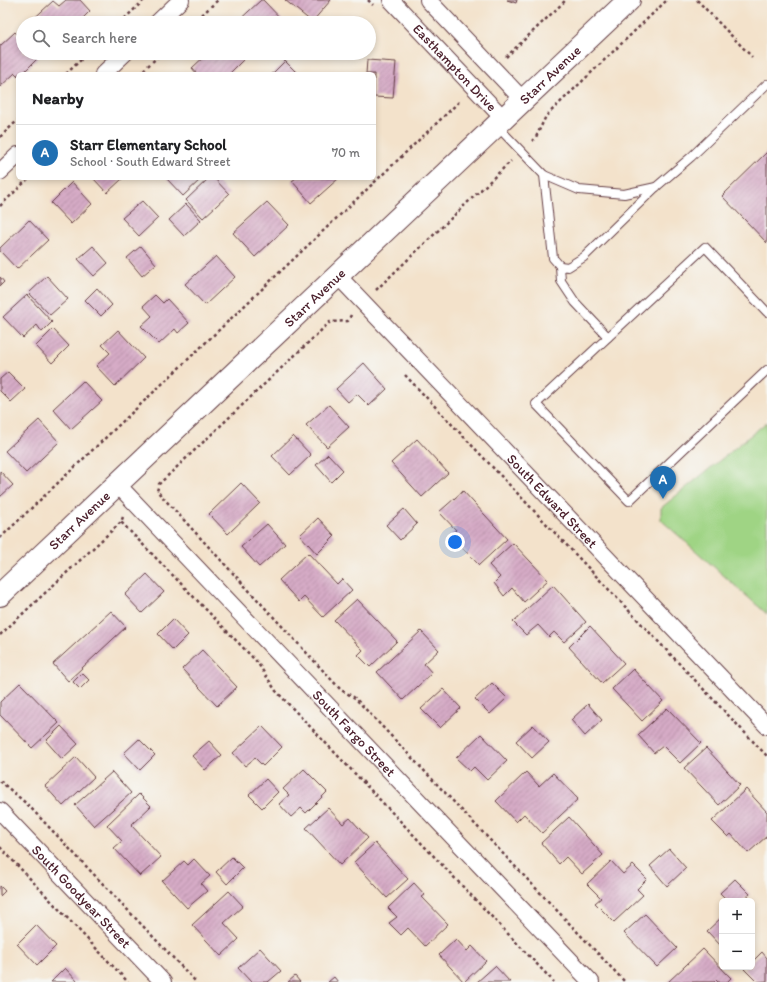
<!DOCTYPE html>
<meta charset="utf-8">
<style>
:root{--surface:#fff;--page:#f2f2f2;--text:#202124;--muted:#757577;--line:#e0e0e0;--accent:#1f6fb2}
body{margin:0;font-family:Itim,sans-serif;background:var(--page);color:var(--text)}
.controls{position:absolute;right:12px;bottom:12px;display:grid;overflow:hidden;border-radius:6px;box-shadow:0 2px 6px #0003}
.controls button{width:36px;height:36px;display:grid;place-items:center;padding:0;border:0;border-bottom:1px solid var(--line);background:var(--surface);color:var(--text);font:20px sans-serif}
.you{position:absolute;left:455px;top:542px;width:14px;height:14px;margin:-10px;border:3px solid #fff;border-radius:50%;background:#1a73e8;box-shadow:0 0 0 6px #1a73e833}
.badge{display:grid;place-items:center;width:26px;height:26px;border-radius:50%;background:var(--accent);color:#fff;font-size:13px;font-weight:700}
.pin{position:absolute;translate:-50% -33px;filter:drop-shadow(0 1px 2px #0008)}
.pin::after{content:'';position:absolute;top:21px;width:14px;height:12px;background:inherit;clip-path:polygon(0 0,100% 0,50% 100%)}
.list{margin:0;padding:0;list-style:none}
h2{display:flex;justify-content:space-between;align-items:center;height:52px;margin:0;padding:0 16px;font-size:17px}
h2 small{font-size:13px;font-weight:400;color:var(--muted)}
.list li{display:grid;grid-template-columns:26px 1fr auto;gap:12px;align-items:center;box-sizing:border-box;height:56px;padding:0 16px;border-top:1px solid var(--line)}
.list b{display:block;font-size:15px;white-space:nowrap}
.list p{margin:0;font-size:13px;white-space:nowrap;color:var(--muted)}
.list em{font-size:13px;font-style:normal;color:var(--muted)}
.icon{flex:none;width:22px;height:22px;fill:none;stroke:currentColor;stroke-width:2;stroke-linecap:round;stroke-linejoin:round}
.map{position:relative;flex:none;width:767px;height:982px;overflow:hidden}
.search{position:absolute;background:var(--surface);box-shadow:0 2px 6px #0003;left:16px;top:16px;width:360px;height:44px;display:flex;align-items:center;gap:10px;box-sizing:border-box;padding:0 14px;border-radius:22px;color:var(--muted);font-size:15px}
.panel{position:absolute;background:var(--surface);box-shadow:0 2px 6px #0003;left:16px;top:72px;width:360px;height:108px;border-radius:6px}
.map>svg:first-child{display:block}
.pitch{fill:#9fd484;stroke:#747a58}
.building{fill:url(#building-hatch)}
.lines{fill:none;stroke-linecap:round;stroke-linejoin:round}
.lane-casing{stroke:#633c43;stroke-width:10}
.street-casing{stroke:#633c43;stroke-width:18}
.secondary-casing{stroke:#633c43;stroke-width:24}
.path{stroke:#633c43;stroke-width:2.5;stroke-dasharray:3 3;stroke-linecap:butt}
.lane{stroke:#fff;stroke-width:8}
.street{stroke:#fff;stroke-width:16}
.secondary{stroke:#fff;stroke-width:22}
.labels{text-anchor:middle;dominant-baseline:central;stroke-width:3;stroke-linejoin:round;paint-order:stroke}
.street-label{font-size:14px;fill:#4a1f2b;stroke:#f6f6f2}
</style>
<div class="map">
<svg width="767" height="982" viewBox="0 0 767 982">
<defs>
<pattern id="building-hatch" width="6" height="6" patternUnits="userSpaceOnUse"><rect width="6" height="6" fill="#d6abc6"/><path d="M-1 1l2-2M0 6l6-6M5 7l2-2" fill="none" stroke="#b08ba1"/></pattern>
</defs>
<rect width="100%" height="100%" fill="#f6f6f2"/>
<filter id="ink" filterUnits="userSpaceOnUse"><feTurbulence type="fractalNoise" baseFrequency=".025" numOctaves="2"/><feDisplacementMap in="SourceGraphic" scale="8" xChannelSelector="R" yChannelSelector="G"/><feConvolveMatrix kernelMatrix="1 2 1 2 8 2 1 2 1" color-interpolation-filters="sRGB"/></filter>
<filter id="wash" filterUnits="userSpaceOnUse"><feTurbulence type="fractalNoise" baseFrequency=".012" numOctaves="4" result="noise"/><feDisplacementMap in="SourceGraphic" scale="16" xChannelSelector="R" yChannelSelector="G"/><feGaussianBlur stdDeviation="0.9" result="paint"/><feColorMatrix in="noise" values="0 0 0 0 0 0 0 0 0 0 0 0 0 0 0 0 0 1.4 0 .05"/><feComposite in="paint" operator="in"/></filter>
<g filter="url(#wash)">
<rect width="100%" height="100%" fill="#f3e2cb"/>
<polygon class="pitch" points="767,422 767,614 661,520 661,508"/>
<g id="blocks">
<g class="building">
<polygon points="66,0 80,0 90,11 78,23 29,23 53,1 59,6"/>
<polygon points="261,0 263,0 285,23 236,23"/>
<polygon points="285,0 331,0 312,22"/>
<polygon points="507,0 517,0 516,3"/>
<polygon points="15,32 23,40 23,53 35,53 39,57 22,74 18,74 18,76 15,73 0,87 0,46"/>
<polygon points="208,53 237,53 243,60 229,74 197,74 192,68"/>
<polygon points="367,60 396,62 393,98 374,97 374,74 366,74"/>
<polygon points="285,61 298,74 272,74"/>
<polygon points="767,152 767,243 722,196"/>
<polygon points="93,178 123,178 107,193"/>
<polygon points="166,178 202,178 183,196"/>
<polygon points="209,178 214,178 229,194 203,218 186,200"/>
<polygon points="296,178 339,178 311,203 292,181"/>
<polygon points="72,182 92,204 71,224 51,203"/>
<polygon points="142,201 158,218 139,236 122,218"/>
<polygon points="267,202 289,225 255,257 233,233"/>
<polygon points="186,204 201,220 184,236 169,220"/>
<polygon points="29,220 48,240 17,269 0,251 0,248"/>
<polygon points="93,246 108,263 94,276 78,259"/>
<polygon points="141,246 156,264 142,276 127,258"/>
<polygon points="216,256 235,277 205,305 185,284"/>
<polygon points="47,276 68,299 50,315 29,293"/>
<polygon points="0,277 4,282 0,286"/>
<polygon points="97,288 112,305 101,316 85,300"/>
<polygon points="27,295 52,322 42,332 37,325 23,338 3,317"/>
<polygon points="155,295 163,303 167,299 189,323 178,333 175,329 159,344 141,326 152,316 143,306"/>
<polygon points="53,329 69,346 52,363 36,346"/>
<polygon points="118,330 144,358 115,386 96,366 110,353 102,345"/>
<polygon points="364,363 387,389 369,406 357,394 348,402 336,389"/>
<polygon points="8,372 25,389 11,402 0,391 0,379"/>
<polygon points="83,381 102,401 71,429 53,409"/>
<polygon points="329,405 349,427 327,447 306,425"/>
<polygon points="39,420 59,442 26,473 5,451"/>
<polygon points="293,436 311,455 290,475 272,456"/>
<polygon points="417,439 448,473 422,497 391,463"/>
<polygon points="328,454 343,470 331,482 316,465"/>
<polygon points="0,471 13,485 0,497"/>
<polygon points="241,483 260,503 228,534 209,514"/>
<polygon points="463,491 507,539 479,565 450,535 456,530 439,512"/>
<polygon points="404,509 417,524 400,540 386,525"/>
<polygon points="318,518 335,536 317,554 300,535"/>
<polygon points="267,524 285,544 259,567 241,547"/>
<polygon points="513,543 548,580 524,602 512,588 504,596 494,583 500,577 489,565"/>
<polygon points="308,553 337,584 342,579 352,590 323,617 304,597 299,602 279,580"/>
<polygon points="147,574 164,592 142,613 125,595"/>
<polygon points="553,585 586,622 564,642 554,632 549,637 538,625 526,635 513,622"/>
<polygon points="357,599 397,641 370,667 358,655 363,650 334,620"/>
<polygon points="111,611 126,627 68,681 53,664"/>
<polygon points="173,619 188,635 173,650 158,634"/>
<polygon points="590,626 624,663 602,683 569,647"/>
<polygon points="421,631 439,650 424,664 432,673 403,700 377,672"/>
<polygon points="202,650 237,687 217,706 182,669"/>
<polygon points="633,669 663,701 642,721 612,689"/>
<polygon points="82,673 89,680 80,689 73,682"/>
<polygon points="20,683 59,723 32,748 0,715 0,702"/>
<polygon points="492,683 507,698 490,714 475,699"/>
<polygon points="443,689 461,708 440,728 421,709"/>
<polygon points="588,704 602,720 585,736 571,720"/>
<polygon points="667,708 701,743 680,763 663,746 654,753 638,735"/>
<polygon points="533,725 549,742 532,758 516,741"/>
<polygon points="61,726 78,744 62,759 46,741"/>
<polygon points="262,726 282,747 263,766 255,758 245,766 233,753"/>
<polygon points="481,734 507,761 487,780 474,767 470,771 456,758"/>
<polygon points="139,739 155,755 140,770 124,753"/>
<polygon points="209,741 222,755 205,770 192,756"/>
<polygon points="706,748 740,785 719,805 684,768"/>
<polygon points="76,757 94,777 63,806 45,786"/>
<polygon points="304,769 327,792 306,813 301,808 291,817 279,804 289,795 283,789"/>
<polygon points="112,772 131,793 94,826 75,805"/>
<polygon points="526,772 539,786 553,773 578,799 542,833 524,814 516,822 496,801"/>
<polygon points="266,779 278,792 262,808 249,795"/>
<polygon points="746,789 767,812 767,836 748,853 731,834 728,837 712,821"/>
<polygon points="139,794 151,806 131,825 161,857 140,876 114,848 122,841 107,825"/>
<polygon points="328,808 343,824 350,818 368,838 340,865 306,828"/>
<polygon points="569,817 603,855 582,874 566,857 559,864 541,843"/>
<polygon points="375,843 408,879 387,898 354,862"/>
<polygon points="669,849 686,868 667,886 650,866"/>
<polygon points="232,857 243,868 227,884 216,872"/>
<polygon points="194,859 210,876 201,884 207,891 187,908 162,881 184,861 188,865"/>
<polygon points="611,861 623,874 633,865 647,879 637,889 643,895 614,922 595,903 601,898 587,884"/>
<polygon points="735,879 750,894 742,901 728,901 720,893"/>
<polygon points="414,883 425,895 422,897 448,924 425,946 408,928 401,935 389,923 397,917 388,908"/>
<polygon points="0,886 5,891 0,896"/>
<polygon points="229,891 243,906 224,923 239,939 221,956 192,925"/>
<polygon points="645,914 677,948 657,967 624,933"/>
<polygon points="722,917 722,947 707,931"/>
<polygon points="36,925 56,946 37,965 17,944"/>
<polygon points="456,939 467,951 472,946 486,961 464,982 439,955"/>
<polygon points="260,948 281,971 268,982 251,982 238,968"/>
<polygon points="703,949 731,978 727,982 718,982 716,980 714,982 668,982"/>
<polygon points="762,952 767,958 767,981 757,982 744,969 746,967 752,967 752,962"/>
<polygon points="495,966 510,982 477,982"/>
<polygon points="65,968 78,982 51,982"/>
<polygon points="295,976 300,982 288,982"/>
<polygon points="334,977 338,982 328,982"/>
</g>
</g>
</g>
<g filter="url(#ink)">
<use href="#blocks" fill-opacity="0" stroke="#633c43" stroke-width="1"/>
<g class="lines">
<defs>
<g id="lane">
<polyline points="497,126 544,175 579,190 624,194 656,187"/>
<polyline points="544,175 553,258 560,266 568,267 584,257 656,187 691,157 767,84"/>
<polyline points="560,266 561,281 575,302 608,337"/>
<polyline points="767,312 705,247 536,404 629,501 767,370"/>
</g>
<g id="street">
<path id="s1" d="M 391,0 L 503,118"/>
<polyline points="428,0 523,100"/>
<polyline points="157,23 181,0"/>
<polyline points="103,74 125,53"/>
<polyline points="0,172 18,155"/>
<path id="s2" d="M 337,275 L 767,726"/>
<path id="s3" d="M 117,484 L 591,982"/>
<path id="s4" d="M 0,811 L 163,982"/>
</g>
<g id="secondary">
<path id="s5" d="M 0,595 L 629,0"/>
</g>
</defs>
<use href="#lane" class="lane-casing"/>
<use href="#street" class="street-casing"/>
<use href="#secondary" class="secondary-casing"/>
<g class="path">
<polyline points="368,0 373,5"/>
<polyline points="697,0 752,57"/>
<polyline points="120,23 144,0"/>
<polyline points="193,23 218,0"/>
<polyline points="506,57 566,0"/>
<polyline points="66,74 88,53"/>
<polyline points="139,74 162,53"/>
<polyline points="0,137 18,120"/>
<polyline points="532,141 536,137 546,116 667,0"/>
<polyline points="0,206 29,178"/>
<polyline points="376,290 511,161"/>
<polyline points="351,315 348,321 330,322 159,484 157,491 341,690 355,698 625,982"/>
<polyline points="405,375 767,756"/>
<polyline points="123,517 121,522 257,662 276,691 554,982"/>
<polyline points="0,538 461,100"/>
<polyline points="0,635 121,522"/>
<polyline points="0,781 28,805 196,982"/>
<polyline points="0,847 128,982"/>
</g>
<use href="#lane" class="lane"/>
<use href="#street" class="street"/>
<use href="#secondary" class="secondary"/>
</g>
</g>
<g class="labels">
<g class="street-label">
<text stroke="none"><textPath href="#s1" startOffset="93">Easthampton Drive</textPath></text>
<text stroke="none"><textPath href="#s5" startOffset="757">Starr Avenue</textPath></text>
<text stroke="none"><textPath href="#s5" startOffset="433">Starr Avenue</textPath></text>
<text stroke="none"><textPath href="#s2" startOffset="312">South Edward Street</textPath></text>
<text stroke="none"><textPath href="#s5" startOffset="109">Starr Avenue</textPath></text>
<text stroke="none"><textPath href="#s3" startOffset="344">South Fargo Street</textPath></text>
<text stroke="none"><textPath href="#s4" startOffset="118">South Goodyear Street</textPath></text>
</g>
</g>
</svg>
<div class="controls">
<button>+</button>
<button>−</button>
</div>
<div class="you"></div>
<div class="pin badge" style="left:663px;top:499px">A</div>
<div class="search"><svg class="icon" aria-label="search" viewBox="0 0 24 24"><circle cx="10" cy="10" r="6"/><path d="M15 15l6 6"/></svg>Search here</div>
<section class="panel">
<h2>Nearby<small></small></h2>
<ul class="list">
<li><span class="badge">A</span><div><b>Starr Elementary School</b><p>School · South Edward Street</p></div><em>70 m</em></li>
</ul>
</section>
</div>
